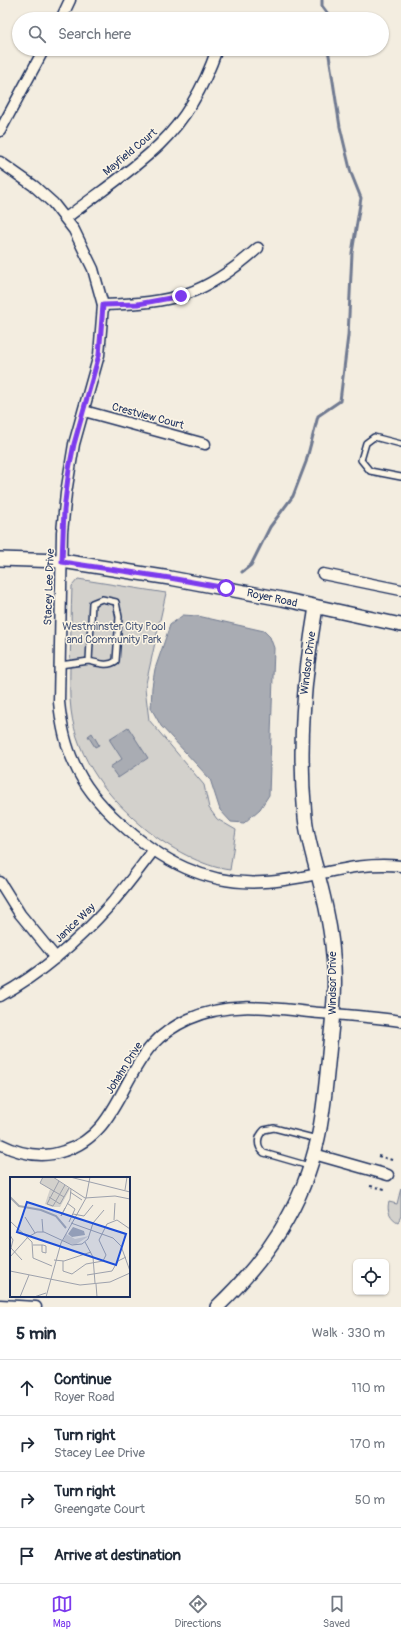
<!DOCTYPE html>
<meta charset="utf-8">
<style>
:root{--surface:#fff;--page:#f6f6f7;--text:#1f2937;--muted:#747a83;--line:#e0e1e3;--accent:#7c3aed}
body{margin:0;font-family:Pangolin,sans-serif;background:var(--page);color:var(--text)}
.controls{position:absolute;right:12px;bottom:12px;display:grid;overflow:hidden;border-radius:6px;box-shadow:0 1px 3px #0004}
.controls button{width:36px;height:36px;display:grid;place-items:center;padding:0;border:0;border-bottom:1px solid var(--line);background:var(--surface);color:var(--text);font:20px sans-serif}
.stop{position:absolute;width:12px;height:12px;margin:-9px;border:3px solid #7c3aed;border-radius:50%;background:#fff}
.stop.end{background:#7c3aed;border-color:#fff;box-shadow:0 1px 4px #0008}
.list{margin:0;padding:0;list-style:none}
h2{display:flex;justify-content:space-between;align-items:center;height:52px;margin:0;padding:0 16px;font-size:17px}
h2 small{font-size:13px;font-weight:400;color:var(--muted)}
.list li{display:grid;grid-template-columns:26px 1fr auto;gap:12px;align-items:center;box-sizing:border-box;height:56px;padding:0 16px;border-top:1px solid var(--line)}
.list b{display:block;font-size:15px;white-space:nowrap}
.list p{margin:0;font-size:13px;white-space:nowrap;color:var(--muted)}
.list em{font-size:13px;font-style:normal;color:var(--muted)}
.icon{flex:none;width:22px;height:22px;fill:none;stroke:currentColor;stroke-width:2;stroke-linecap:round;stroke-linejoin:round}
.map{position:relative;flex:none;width:401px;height:1307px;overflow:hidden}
.search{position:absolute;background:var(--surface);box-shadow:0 1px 3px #0004;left:12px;right:12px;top:12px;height:44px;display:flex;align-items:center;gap:10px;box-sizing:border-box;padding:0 14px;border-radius:22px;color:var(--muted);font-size:15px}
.sheet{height:276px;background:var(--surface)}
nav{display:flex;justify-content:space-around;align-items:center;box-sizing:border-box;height:56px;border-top:1px solid var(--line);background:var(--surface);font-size:11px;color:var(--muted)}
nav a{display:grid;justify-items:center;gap:2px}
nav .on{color:var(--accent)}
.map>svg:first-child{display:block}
.green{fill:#d3d1cc;stroke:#778095}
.water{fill:#a9acb3;stroke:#707a91}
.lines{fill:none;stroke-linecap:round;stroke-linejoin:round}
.stream{stroke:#707a91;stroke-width:3}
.service-casing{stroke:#1b2f5e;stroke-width:8}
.minor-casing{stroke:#1b2f5e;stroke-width:13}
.tertiary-casing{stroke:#1b2f5e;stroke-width:16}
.path{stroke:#1b2f5e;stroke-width:2;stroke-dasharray:3 3;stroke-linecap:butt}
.service{stroke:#fcf5e5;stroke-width:5}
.minor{stroke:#fcf5e5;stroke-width:10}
.tertiary{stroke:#fcf5e5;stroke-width:13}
.route{stroke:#7c3aed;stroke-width:5}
.labels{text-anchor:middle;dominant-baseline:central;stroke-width:3;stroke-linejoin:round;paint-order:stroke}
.street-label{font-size:11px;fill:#1b2f5e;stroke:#fcf5e5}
.park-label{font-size:11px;fill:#49587a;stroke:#fcf5e5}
.inset-river{fill:none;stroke:#a9acb3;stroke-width:2}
.inset-road{fill:none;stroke:#9da1ac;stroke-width:1}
.view{fill:#1d4ed8;fill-opacity:0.15;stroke:#1d4ed8;stroke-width:2}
.inset-edge{fill:none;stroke:#1b2f5e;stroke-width:2}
</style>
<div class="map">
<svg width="401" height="1307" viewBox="0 0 401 1307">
<rect width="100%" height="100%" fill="#f3ede0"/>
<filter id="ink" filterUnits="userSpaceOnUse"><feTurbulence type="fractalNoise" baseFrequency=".025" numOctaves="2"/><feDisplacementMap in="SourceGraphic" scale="8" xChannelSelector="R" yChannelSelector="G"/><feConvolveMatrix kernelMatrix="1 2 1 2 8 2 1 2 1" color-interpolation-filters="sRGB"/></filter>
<g filter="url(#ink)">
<g class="green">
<path d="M 78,579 L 166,593 L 145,688 L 149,720 L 204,785 L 209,808 L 217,819 L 236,830 L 230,870 C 203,867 168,847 147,830 C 109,799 77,760 71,710 C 69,695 70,679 70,665 C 71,638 71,612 72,586 Z"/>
<path d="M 401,1188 L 401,1216 L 398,1222 C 391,1219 386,1210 389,1202 L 397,1204 Z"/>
</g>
<g class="water">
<polygon points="183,615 198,616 264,631 270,637 274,648 269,795 260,809 244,823 231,822 220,810 210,779 161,726 151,708 152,687 155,669 170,625"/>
<polygon points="128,727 148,758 118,778 110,767 122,759 109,739"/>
<polygon points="92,733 99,745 95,747 88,736"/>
</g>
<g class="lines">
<g class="stream">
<polyline points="322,0 322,6 328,14 328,19"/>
<polyline points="242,572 251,565 270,527 293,496 306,462 318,416 340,401 348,336 352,253 361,198 351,173 340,127 328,49"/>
</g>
<defs>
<g id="service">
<polyline points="401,444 374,437 366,443 361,460 370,471 401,477"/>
<path d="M 60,665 L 89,661 L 92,603 L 102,599 L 116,602 L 119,617 L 116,661 C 108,667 98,663 89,661"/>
<path d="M 309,1166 L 264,1153 C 256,1146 257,1137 264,1130 L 274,1128 L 317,1139"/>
</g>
<g id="minor">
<polyline points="61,19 70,0"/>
<polyline points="0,131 44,49"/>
<path d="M 0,162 L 34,186 L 53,203 L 74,230 L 93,269 L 103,305 L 99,355 L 74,444 L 66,493 L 62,532 L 59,702 C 61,723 65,744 74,763 C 84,786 101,806 120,823 C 160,860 206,886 264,882 C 310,880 354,860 401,866"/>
<path d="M 66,218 C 97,194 131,172 159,145 C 186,119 205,84 217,49"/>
<path d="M 103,305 C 172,303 205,296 258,248"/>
<polyline points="84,411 205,444"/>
<polyline points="323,574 401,590"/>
<polyline points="0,882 20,914 56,958"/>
<path d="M 0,996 C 42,973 79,940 111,904 C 126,887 139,869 153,851"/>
<path d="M 0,1144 C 20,1154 42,1159 64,1151 C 115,1135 120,1081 152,1045 C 162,1034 176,1025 189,1019 C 230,1000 276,1009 320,1013 C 347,1015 374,1017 401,1021"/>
<polyline points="314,1154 388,1175"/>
<polyline points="0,1305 36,1307"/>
</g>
<g id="tertiary">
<polyline points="0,559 62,561 170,578 282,599 401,625"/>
<path d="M 217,1307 C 266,1260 303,1207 318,1138 C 324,1111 326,1082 329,1054 C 332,1021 337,988 333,955 C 331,928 325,901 318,875 C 313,856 307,837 305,817 C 298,745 304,678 316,607"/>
</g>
</defs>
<use href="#service" class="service-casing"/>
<use href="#minor" class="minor-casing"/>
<use href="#tertiary" class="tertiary-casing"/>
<g class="path">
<polyline points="378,1156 392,1160"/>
<polyline points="370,1186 385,1189"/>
</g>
<use href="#service" class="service"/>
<use href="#minor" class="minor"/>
<use href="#tertiary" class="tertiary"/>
</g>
</g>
<g class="lines" filter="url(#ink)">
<polyline class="route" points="181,296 138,304 103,305 99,355 74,444 69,469 64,510 62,562 170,578 226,588"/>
</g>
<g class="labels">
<g class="street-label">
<text transform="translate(130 152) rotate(-40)">Mayfield Court</text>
<text transform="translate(148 416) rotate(15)">Crestview Court</text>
<text transform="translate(49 587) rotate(-88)">Stacey Lee Drive</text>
<text transform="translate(272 598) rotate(12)">Royer Road</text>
<text transform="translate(308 663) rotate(-83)">Windsor Drive</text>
<text transform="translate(75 923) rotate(-44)">Janice Way</text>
<text transform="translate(332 983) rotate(-90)">Windsor Drive</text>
<text transform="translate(124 1068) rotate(-58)">Johahn Drive</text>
</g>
<g class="park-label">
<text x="114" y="626">Westminster City Pool<tspan x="114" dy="13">and Community Park</tspan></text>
</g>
</g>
<g transform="translate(10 1177)">
<rect width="120" height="120" fill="#f3ede0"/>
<path d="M 33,0 L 43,0 L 60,12 L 50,30 L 42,30 L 35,27 L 40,12 L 30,6 ZM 56,57 L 65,62 L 79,59 L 65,68 L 53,64 Z" fill="#d3d1cc"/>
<path d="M 63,50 L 74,54 L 75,58 L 62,60 L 58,57 Z" fill="#a9acb3"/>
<path class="inset-river" d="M 0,20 L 9,29 L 31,33 L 46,39 L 56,51"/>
<path class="inset-road" d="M 33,0 L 30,6 L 54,20M 43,0 L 75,21 L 105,19 L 120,22M 60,0 L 120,15M 49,4 L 37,27 L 43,29 L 55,8M 115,13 L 117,0M 60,15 L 72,23M 39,20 L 50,27 L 59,11M 57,26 L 65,32 L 59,45M 55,31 L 51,39 L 60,22 L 61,12M 63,37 L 74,39 L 83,28M 15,40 L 25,56M 32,42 L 33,55M 104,43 L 105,26M 0,44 L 22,65 L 23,81 L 42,89M 61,46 L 103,61 L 111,69 L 120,94M 0,58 L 3,63 L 1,71 L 12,83M 75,65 L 83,80 L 85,106M 23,68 L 33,68 L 36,69 L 36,76 L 32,75 L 32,68M 0,80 L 18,60 L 27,55 L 34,55 L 62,68 L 72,67 L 78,62 L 83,46 L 94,33M 44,83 L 54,84 L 81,75M 53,84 L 53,94 L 62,97 L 76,87 L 93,84 L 96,78 L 89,63 L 97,47 L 107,43 L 120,52M 0,94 L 70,108 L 100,105 L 120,96M 77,98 L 102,94 L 108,84 L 116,80M 86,107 L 87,120M 10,120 L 19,98M 24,120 L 36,116M 36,120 L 51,66 L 76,21 L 80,0"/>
<path class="view" d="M 17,25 L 116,57 L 106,88 L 7,55 Z"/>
<rect width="120" height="120" class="inset-edge"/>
</g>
</svg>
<div class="controls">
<button><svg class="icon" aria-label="locate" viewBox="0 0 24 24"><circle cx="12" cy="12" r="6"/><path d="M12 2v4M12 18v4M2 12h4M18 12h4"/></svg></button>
</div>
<div class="stop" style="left:226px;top:588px"></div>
<div class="stop end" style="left:181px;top:296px"></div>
<div class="search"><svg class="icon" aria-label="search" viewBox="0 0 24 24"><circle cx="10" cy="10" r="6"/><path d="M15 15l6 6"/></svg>Search here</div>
</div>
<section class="sheet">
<h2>5 min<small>Walk · 330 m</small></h2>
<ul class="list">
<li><svg class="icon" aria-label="ahead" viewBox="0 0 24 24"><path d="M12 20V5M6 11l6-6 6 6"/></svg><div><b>Continue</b><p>Royer Road</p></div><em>110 m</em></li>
<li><svg class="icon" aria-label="right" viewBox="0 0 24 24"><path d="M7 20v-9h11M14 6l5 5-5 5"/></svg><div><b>Turn right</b><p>Stacey Lee Drive</p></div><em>170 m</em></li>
<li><svg class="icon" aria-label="right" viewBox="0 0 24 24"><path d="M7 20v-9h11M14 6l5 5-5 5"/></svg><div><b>Turn right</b><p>Greengate Court</p></div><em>50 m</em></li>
<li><svg class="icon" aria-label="arrive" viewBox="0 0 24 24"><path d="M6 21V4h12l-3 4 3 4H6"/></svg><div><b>Arrive at destination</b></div></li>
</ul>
</section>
<nav>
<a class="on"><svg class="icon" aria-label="map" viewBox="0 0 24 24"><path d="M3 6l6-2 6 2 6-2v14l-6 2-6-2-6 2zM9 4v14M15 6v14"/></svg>Map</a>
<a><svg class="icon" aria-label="directions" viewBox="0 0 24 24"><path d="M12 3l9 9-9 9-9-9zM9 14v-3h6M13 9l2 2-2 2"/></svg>Directions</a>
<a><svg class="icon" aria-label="saved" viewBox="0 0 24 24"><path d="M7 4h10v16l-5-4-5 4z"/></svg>Saved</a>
</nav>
